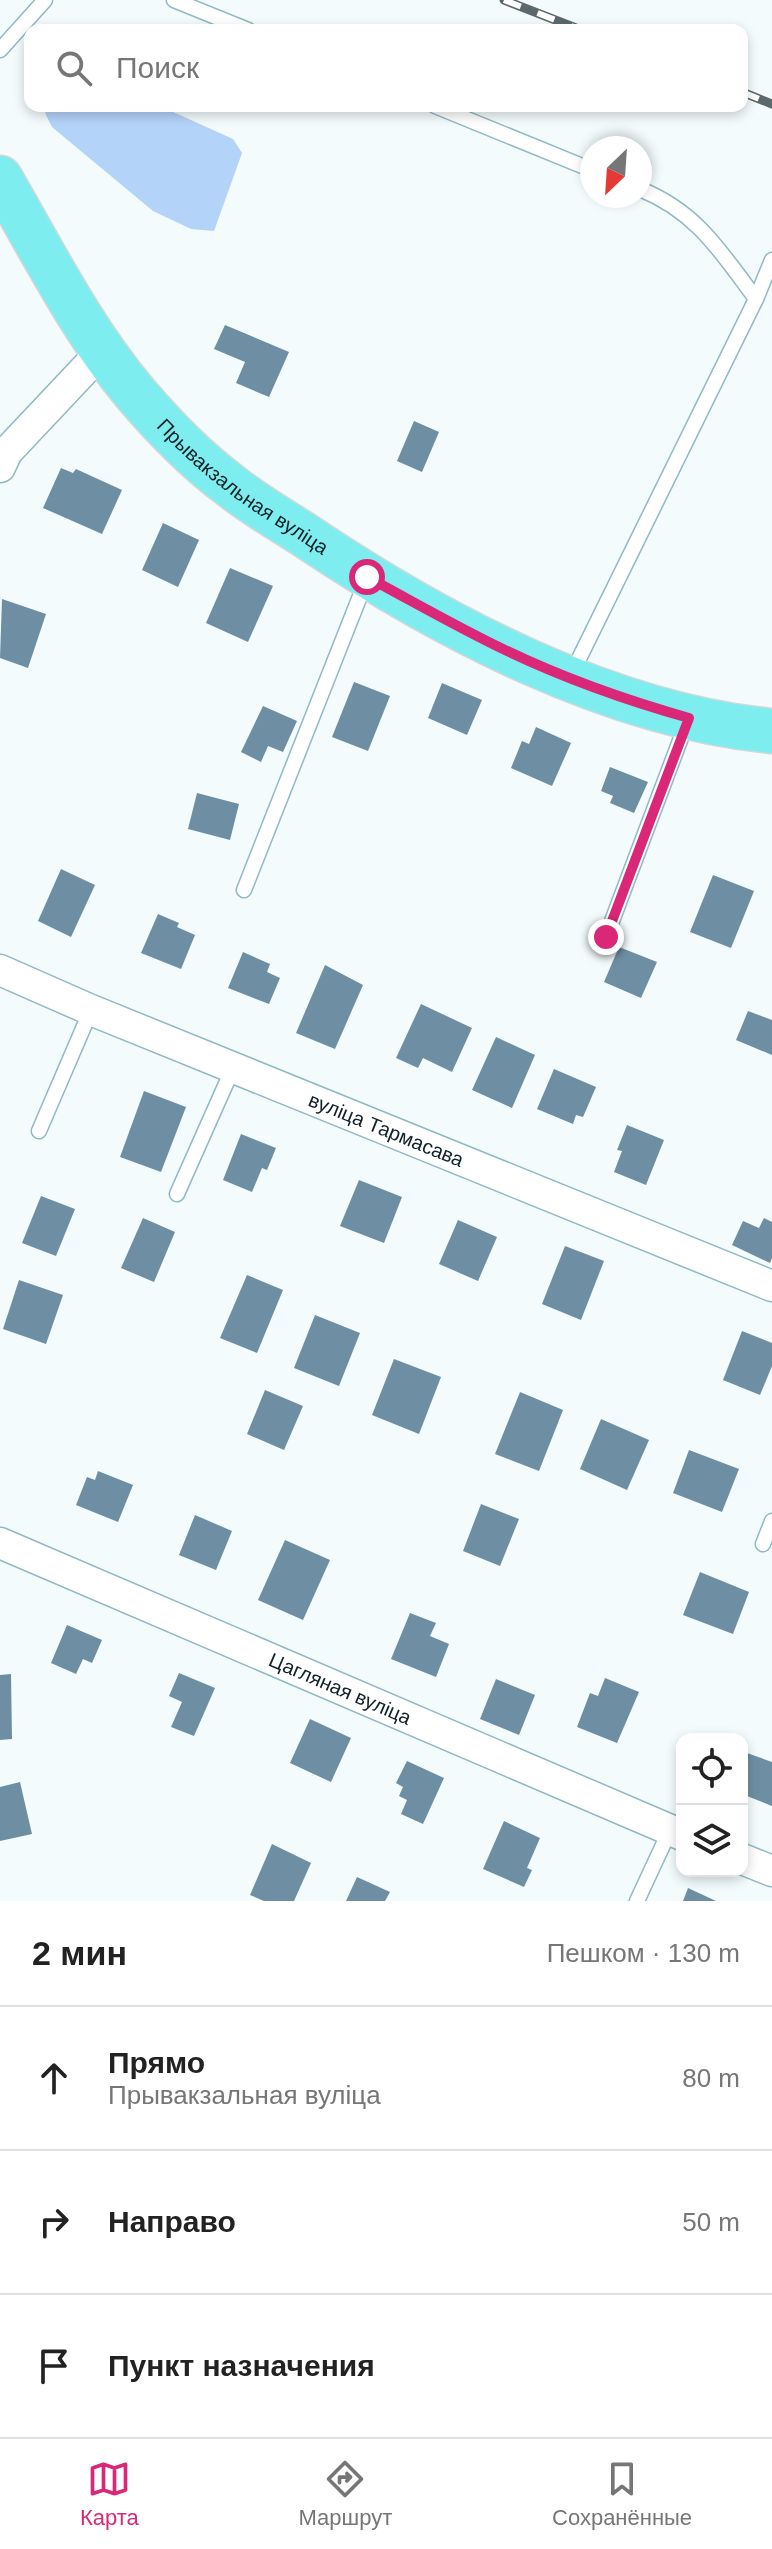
<!DOCTYPE html>
<html lang="ru">
<meta charset="utf-8">
<style>
:root{--surface:#fff;--page:#f2f2f2;--text:#222;--muted:#767676;--line:#e0e0e0;--accent:#db2777}
body{margin:0;font-family:Helvetica,sans-serif;background:var(--page);color:var(--text)}
.controls{position:absolute;right:24px;bottom:24px;display:grid;overflow:hidden;border-radius:16px;box-shadow:0 4px 12px #0003}
.controls button{width:72px;height:72px;display:grid;place-items:center;padding:0;border:0;border-bottom:2px solid var(--line);background:var(--surface);color:var(--text);font:40px sans-serif}
.compass{position:absolute;left:580px;top:136px;width:72px;height:72px;border-radius:50%;background:var(--surface);box-shadow:0 4px 12px #0003;rotate:205deg}
.stop{position:absolute;width:24px;height:24px;margin:-18px;border:6px solid #db2777;border-radius:50%;background:#fff}
.stop.end{background:#db2777;border-color:#fff;box-shadow:0 2px 8px #0008}
.list{margin:0;padding:0;list-style:none}
h2{display:flex;justify-content:space-between;align-items:center;height:104px;margin:0;padding:0 32px;font-size:34px}
h2 small{font-size:26px;font-weight:400;color:var(--muted)}
.list li{display:grid;grid-template-columns:52px 1fr auto;gap:24px;align-items:center;box-sizing:border-box;height:144px;padding:0 32px;border-top:2px solid var(--line)}
.list b{display:block;font-size:30px;white-space:nowrap}
.list p{margin:0;font-size:26px;white-space:nowrap;color:var(--muted)}
.list em{font-size:26px;font-style:normal;color:var(--muted)}
.icon{flex:none;width:44px;height:44px;fill:none;stroke:currentColor;stroke-width:2;stroke-linecap:round;stroke-linejoin:round}
.map{position:relative;flex:none;width:772px;height:1901px;overflow:hidden}
.search{position:absolute;background:var(--surface);box-shadow:0 4px 12px #0003;left:24px;right:24px;top:24px;height:88px;display:flex;align-items:center;gap:20px;box-sizing:border-box;padding:0 28px;border-radius:16px;color:var(--muted);font-size:30px}
.sheet{height:536px;background:var(--surface)}
nav{display:flex;justify-content:space-around;align-items:center;box-sizing:border-box;height:112px;border-top:2px solid var(--line);background:var(--surface);font-size:22px;color:var(--muted)}
nav a{display:grid;justify-items:center;gap:4px}
nav .on{color:var(--accent)}
.map>svg:first-child{display:block}
.water{fill:#b4d3f9}
.building{fill:#6e8fa3}
.lines{fill:none;stroke-linecap:round;stroke-linejoin:round}
.service-casing{stroke:#8fb9c4;stroke-width:17}
.minor-casing{stroke:#8fb9c4;stroke-width:33}
.primary-casing{stroke:#d4d7d8;stroke-width:47}
.service{stroke:#fff;stroke-width:14}
.minor{stroke:#fff;stroke-width:30}
.primary{stroke:#7dedef;stroke-width:44}
.rail-casing{stroke:#5b696d;stroke-width:9}
.rail{stroke:#fff;stroke-width:6;stroke-dasharray:18;stroke-linecap:butt}
.route{stroke:#db2777;stroke-width:10}
.labels{text-anchor:middle;dominant-baseline:central;stroke-width:7;stroke-linejoin:round;paint-order:stroke}
.street-label{font-size:20px;fill:#112126;stroke:#fff}
</style>
<div class="map">
<svg width="772" height="1901" viewBox="0 0 772 1901">
<rect width="100%" height="100%" fill="#f3fbfd"/>
<polygon class="water" points="51,106 160,106 233,139 242,153 214,231 191,229 153,211 52,127 45,113"/>
<g class="building">
<polygon points="225,325 289,352 269,397 236,383 245,362 214,349"/>
<polygon points="414,421 439,432 422,472 397,461"/>
<polygon points="61,468 73,473 76,469 122,490 102,534 43,508"/>
<polygon points="163,523 199,540 178,587 142,570"/>
<polygon points="230,568 273,586 248,642 206,623"/>
<polygon points="2,599 46,614 28,668 0,658"/>
<polygon points="354,682 390,696 368,751 332,737"/>
<polygon points="442,683 482,700 467,735 428,718"/>
<polygon points="263,706 297,721 283,752 268,746 261,762 241,752"/>
<polygon points="536,727 571,743 552,786 511,768 522,741 529,744"/>
<polygon points="610,767 648,782 634,813 610,803 613,796 601,791"/>
<polygon points="197,793 239,804 230,840 188,829"/>
<polygon points="61,869 95,885 71,937 38,921"/>
<polygon points="713,875 754,891 731,948 690,932"/>
<polygon points="158,914 179,923 177,927 195,935 181,969 141,953"/>
<polygon points="619,947 657,962 641,998 604,982"/>
<polygon points="243,952 270,964 267,972 280,978 269,1004 228,988"/>
<polygon points="325,965 363,985 335,1049 296,1033"/>
<polygon points="421,1004 472,1028 452,1072 423,1058 418,1068 396,1058"/>
<polygon points="748,1011 772,1020 772,1055 736,1040"/>
<polygon points="496,1037 535,1055 512,1108 472,1090"/>
<polygon points="554,1069 596,1087 583,1117 576,1115 573,1124 537,1109"/>
<polygon points="144,1091 186,1107 161,1172 120,1157"/>
<polygon points="627,1125 664,1140 646,1185 614,1172 622,1151 617,1150"/>
<polygon points="241,1134 276,1148 267,1170 262,1168 252,1192 223,1180"/>
<polygon points="359,1180 402,1197 384,1243 340,1226"/>
<polygon points="41,1196 75,1209 56,1256 22,1243"/>
<polygon points="143,1218 175,1232 154,1282 121,1268"/>
<polygon points="764,1218 772,1222 772,1258 770,1263 732,1245 743,1221 759,1228"/>
<polygon points="458,1220 497,1237 478,1281 439,1264"/>
<polygon points="565,1246 604,1261 581,1320 542,1304"/>
<polygon points="247,1275 283,1290 257,1353 220,1338"/>
<polygon points="19,1280 63,1295 46,1344 3,1329"/>
<polygon points="315,1315 360,1333 339,1386 294,1368"/>
<polygon points="742,1331 772,1343 772,1366 760,1395 723,1380"/>
<polygon points="394,1359 441,1377 419,1434 372,1415"/>
<polygon points="265,1390 303,1406 284,1450 247,1434"/>
<polygon points="520,1392 563,1410 539,1471 495,1454"/>
<polygon points="601,1419 649,1440 627,1490 580,1469"/>
<polygon points="689,1450 739,1469 722,1512 673,1493"/>
<polygon points="98,1471 133,1485 118,1522 76,1505 87,1477 95,1480"/>
<polygon points="481,1504 519,1519 500,1566 463,1551"/>
<polygon points="195,1515 232,1531 216,1570 179,1555"/>
<polygon points="285,1540 330,1560 303,1620 258,1600"/>
<polygon points="700,1572 749,1592 733,1634 683,1615"/>
<polygon points="410,1613 436,1623 430,1636 449,1644 436,1677 391,1659"/>
<polygon points="67,1625 102,1640 92,1663 83,1659 76,1674 51,1663"/>
<polygon points="179,1673 215,1688 194,1736 171,1727 182,1702 169,1696"/>
<polygon points="11,1674 12,1739 0,1740 0,1675"/>
<polygon points="605,1678 639,1692 617,1743 577,1727 590,1693 598,1696"/>
<polygon points="496,1679 535,1695 519,1735 480,1719"/>
<polygon points="310,1719 351,1738 331,1782 290,1763"/>
<polygon points="747,1753 772,1762 772,1806 742,1794 742,1766"/>
<polygon points="407,1761 444,1778 423,1824 401,1814 407,1800 399,1796 403,1787 396,1783"/>
<polygon points="20,1782 32,1834 0,1841 0,1787"/>
<polygon points="504,1821 540,1838 527,1868 532,1870 524,1887 483,1869"/>
<polygon points="272,1844 311,1863 294,1901 264,1901 250,1895"/>
<polygon points="357,1877 390,1892 385,1901 346,1901"/>
<polygon points="688,1888 716,1901 683,1901"/>
</g>
<g class="lines">
<defs>
<g id="service">
<polyline points="174,0 248,30"/>
<polyline points="0,50 45,0"/>
<polyline points="435,106 592,170"/>
<path d="M 640,189 C 697,212 721,252 756,299"/>
<polyline points="572,673 756,299 772,260"/>
<polyline points="244,890 366,581"/>
<polyline points="606,937 687,722"/>
<polyline points="39,1131 91,1010"/>
<polyline points="177,1194 233,1068"/>
<polyline points="763,1544 772,1521"/>
<polyline points="637,1901 670,1830"/>
</g>
<g id="minor">
<polyline points="0,467 7,452 103,350"/>
<path id="s1" d="M 0,970 L 91,1010 L 772,1286"/>
<path id="s2" d="M 0,1543 L 682,1835"/>
<polyline points="742,1859 772,1871"/>
</g>
<g id="primary">
<path id="s3" d="M 0,178 C 42,250 81,329 135,393 C 163,426 196,460 231,486 C 256,506 285,522 312,540 C 444,628 612,716 772,731"/>
</g>
</defs>
<use href="#service" class="service-casing"/>
<use href="#minor" class="minor-casing"/>
<use href="#primary" class="primary-casing"/>
<use href="#service" class="service"/>
<use href="#minor" class="minor"/>
<use href="#primary" class="primary"/>
<defs>
<g id="rail">
<polyline points="504,0 581,30"/>
<polyline points="742,92 772,104"/>
</g>
</defs>
<use href="#rail" class="rail-casing"/>
<use href="#rail" class="rail"/>
</g>
<g class="lines">
<path class="route" d="M 367,577 C 412,601 457,627 503,649 C 563,678 625,700 689,718 L 606,937"/>
</g>
<g class="labels">
<g class="street-label">
<text stroke="none"><textPath href="#s3" startOffset="398">Прывакзальная вуліца</textPath></text>
<text stroke="none"><textPath href="#s1" startOffset="418">вуліца Тармасава</textPath></text>
<text stroke="none"><textPath href="#s2" startOffset="370">Цагляная вуліца</textPath></text>
</g>
</g>
</svg>
<div class="controls">
<button><svg class="icon" aria-label="locate" viewBox="0 0 24 24"><circle cx="12" cy="12" r="6"/><path d="M12 2v4M12 18v4M2 12h4M18 12h4"/></svg></button>
<button><svg class="icon" aria-label="layers" viewBox="0 0 24 24"><path d="M12 4l9 5-9 5-9-5zM3 14l9 5 9-5"/></svg></button>
</div>
<svg class="compass" viewBox="-18 -18 36 36"><path d="M0-13l5 13h-10z" fill="#e53935"/><path d="M0 13l5-13h-10z" fill="#767676"/></svg>
<div class="stop" style="left:367px;top:577px"></div>
<div class="stop end" style="left:606px;top:937px"></div>
<div class="search"><svg class="icon" aria-label="search" viewBox="0 0 24 24"><circle cx="10" cy="10" r="6"/><path d="M15 15l6 6"/></svg>Поиск</div>
</div>
<section class="sheet">
<h2>2 мин<small>Пешком · 130 m</small></h2>
<ul class="list">
<li><svg class="icon" aria-label="ahead" viewBox="0 0 24 24"><path d="M12 20V5M6 11l6-6 6 6"/></svg><div><b>Прямо</b><p>Прывакзальная вуліца</p></div><em>80 m</em></li>
<li><svg class="icon" aria-label="right" viewBox="0 0 24 24"><path d="M7 20v-9h11M14 6l5 5-5 5"/></svg><div><b>Направо</b></div><em>50 m</em></li>
<li><svg class="icon" aria-label="arrive" viewBox="0 0 24 24"><path d="M6 21V4h12l-3 4 3 4H6"/></svg><div><b>Пункт назначения</b></div></li>
</ul>
</section>
<nav>
<a class="on"><svg class="icon" aria-label="map" viewBox="0 0 24 24"><path d="M3 6l6-2 6 2 6-2v14l-6 2-6-2-6 2zM9 4v14M15 6v14"/></svg>Карта</a>
<a><svg class="icon" aria-label="directions" viewBox="0 0 24 24"><path d="M12 3l9 9-9 9-9-9zM9 14v-3h6M13 9l2 2-2 2"/></svg>Маршрут</a>
<a><svg class="icon" aria-label="saved" viewBox="0 0 24 24"><path d="M7 4h10v16l-5-4-5 4z"/></svg>Сохранённые</a>
</nav>
